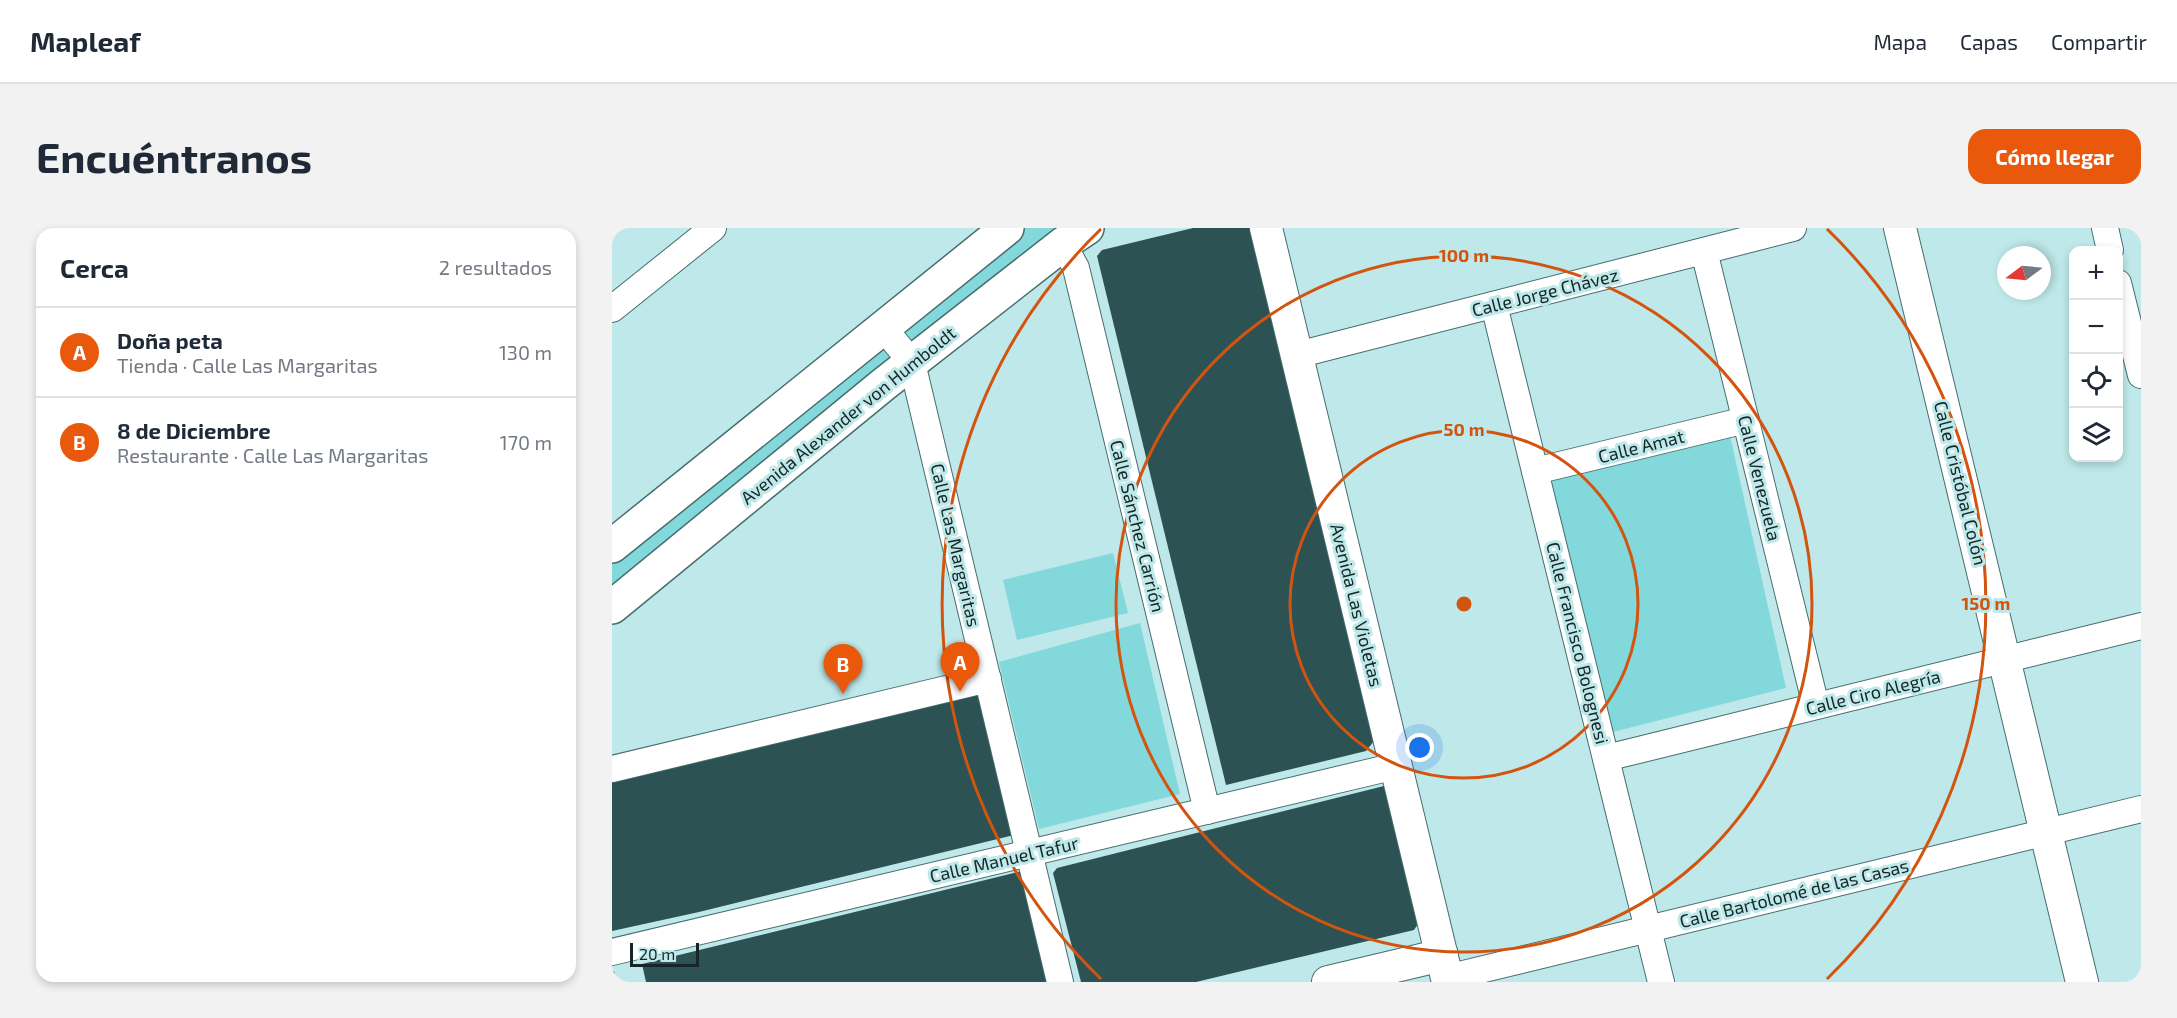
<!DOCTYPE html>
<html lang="es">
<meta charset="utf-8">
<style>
:root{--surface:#fff;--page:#f2f2f3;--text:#1f2937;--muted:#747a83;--line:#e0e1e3;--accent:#ea580c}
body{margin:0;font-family:"Exo 2",sans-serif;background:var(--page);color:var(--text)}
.controls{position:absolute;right:18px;top:18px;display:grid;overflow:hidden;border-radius:12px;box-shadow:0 3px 9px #0003}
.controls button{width:54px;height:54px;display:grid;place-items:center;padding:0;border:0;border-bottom:2px solid var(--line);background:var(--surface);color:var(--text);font:30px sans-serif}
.compass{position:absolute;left:1385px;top:18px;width:54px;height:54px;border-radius:50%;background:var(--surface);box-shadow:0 3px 9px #0003;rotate:254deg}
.scale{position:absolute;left:18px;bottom:15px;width:69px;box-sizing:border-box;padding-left:6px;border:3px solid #162626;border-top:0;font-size:16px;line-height:21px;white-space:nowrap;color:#162626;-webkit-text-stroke:4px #bee8e9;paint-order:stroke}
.you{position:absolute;left:808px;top:520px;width:21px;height:21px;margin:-15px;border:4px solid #fff;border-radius:50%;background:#1a73e8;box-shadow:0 0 0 9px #1a73e833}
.badge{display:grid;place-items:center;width:39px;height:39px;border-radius:50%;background:var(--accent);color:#fff;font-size:20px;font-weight:700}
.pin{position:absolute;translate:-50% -50px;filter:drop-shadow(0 2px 3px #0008)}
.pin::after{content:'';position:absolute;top:32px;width:21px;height:18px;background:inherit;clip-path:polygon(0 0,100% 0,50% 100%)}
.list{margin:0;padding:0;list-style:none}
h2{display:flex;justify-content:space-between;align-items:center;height:78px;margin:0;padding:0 24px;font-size:26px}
h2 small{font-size:20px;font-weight:400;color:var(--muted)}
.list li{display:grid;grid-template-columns:39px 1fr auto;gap:18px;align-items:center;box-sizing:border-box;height:90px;padding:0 24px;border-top:2px solid var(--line)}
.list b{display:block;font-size:22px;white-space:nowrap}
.list p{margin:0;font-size:20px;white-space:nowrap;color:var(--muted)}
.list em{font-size:20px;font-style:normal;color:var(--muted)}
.icon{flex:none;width:33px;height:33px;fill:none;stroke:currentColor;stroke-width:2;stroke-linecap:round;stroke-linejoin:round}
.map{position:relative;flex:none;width:1529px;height:754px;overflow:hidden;border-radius:18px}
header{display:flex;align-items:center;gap:36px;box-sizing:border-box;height:84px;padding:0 30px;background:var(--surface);border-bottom:2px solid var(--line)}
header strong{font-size:28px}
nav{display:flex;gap:33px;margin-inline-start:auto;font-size:21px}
.intro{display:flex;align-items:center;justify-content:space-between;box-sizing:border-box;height:144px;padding:0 36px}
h1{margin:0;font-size:42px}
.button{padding:15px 27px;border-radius:18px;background:var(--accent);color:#fff;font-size:21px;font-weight:700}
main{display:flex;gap:36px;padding:0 36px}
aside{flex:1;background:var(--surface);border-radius:18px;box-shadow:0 3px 9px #0003}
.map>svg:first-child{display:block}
.green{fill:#82d8db}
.building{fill:#2c5253}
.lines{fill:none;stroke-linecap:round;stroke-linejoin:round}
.minor-casing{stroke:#466d6e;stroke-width:28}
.tertiary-casing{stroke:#466d6e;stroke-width:34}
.secondary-casing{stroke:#466d6e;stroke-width:36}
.minor{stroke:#fff;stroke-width:26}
.tertiary{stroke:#fff;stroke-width:32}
.secondary{stroke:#fff;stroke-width:33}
.ring{fill:none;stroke:#d3540f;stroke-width:3}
.labels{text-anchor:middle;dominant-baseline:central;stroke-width:6;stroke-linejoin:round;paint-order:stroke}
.street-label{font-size:18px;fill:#162626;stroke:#bee8e9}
.centre{fill:#d3540f;stroke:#bee8e9;stroke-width:3}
.ring-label{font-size:18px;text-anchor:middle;font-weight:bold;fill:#d3540f;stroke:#bee8e9;stroke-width:6;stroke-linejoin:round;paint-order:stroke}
</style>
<header>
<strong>Mapleaf</strong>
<nav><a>Mapa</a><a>Capas</a><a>Compartir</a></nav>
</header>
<div class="intro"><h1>Encuéntranos</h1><a class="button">Cómo llegar</a></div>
<main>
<aside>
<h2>Cerca<small>2 resultados</small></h2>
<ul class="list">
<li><span class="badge">A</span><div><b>Doña peta</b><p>Tienda · Calle Las Margaritas</p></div><em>130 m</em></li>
<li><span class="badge">B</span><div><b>8 de Diciembre</b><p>Restaurante · Calle Las Margaritas</p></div><em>170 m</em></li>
</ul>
</aside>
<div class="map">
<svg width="1529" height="754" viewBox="0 0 1529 754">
<rect width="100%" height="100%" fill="#bee8e9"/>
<g class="green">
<polygon points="411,0 454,0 0,365 0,334"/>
<polygon points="1117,203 1174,460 997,505 935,248"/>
<polygon points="501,325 516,385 405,412 391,352"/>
<polygon points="528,395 568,566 427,601 387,434"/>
</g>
<g class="building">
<polygon points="581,0 639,0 762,513 754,523 614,557 485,28 490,22"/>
<polygon points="366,461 402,607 87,684 0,703 0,552"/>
<polygon points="772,558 808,693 802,702 584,754 469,754 441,645 445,640"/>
<polygon points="414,642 443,754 34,754 30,736"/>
<polygon points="0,743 2,743 5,754 0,754"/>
</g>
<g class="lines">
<defs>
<g id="minor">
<polyline points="1493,0 1498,22"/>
<polyline points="451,16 464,40 595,583"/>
<polyline points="1092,23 1204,478"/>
<polyline points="1506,55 1529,147"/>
<polyline points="882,77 1049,754"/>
<polyline points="0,81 101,0"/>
<polyline points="271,99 300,135 448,754"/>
<polyline points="685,127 1181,0"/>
<polyline points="923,243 1134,192"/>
<polyline points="994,530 1529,398"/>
<polyline points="0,541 376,451"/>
<polyline points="0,724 784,538"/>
<polyline points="835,750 1529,581"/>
</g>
<g id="tertiary">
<polyline points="654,0 836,754"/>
<polyline points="1288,0 1470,754"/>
<polyline points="716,754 830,727"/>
</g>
<g id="secondary">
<polyline points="0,318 395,0"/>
<polyline points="0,379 272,156 451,16 475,0"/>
</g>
</defs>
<use href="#minor" class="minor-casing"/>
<use href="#tertiary" class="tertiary-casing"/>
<use href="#secondary" class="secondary-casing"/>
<use href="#minor" class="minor"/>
<use href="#tertiary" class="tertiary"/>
<use href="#secondary" class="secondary"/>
</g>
<g class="ring">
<circle cx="852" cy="376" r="174"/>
<circle cx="852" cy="376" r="348"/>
<path d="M489 751A522 522 0 0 1 489 1M1215 1A522 522 0 0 1 1215 751"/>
</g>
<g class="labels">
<g class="street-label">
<text transform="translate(933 64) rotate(-14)">Calle Jorge Chávez</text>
<text transform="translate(236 187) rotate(-39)">Avenida Alexander von Humboldt</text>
<text transform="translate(1029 218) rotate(-14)">Calle Amat</text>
<text transform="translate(1148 250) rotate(76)">Calle Venezuela</text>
<text transform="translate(1349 255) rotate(76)">Calle Cristóbal Colón</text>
<text transform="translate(526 298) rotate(76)">Calle Sánchez Carrión</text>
<text transform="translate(344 317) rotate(77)">Calle Las Margaritas</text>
<text transform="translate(745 377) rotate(76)">Avenida Las Violetas</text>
<text transform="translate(966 415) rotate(76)">Calle Francisco Bolognesi</text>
<text transform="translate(1261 464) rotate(-14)">Calle Ciro Alegría</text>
<text transform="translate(392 631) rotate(-13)">Calle Manuel Tafur</text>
<text transform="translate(1182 665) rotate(-14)">Calle Bartolomé de las Casas</text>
</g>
</g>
<circle cx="852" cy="376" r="9" class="centre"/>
<g class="ring-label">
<text x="852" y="34">100 m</text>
<text x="852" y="208">50 m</text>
<text x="1374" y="382">150 m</text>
</g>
</svg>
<div class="controls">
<button>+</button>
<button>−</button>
<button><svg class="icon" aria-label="locate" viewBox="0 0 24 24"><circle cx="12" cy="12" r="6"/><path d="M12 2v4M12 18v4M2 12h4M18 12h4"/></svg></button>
<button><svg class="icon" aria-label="layers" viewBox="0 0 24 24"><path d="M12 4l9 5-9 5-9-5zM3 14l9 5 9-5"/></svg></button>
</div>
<svg class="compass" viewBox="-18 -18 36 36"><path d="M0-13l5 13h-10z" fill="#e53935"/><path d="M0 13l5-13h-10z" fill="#747a83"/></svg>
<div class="scale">20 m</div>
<div class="you"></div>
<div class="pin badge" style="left:348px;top:464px">A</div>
<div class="pin badge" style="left:231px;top:466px">B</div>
</div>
</main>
